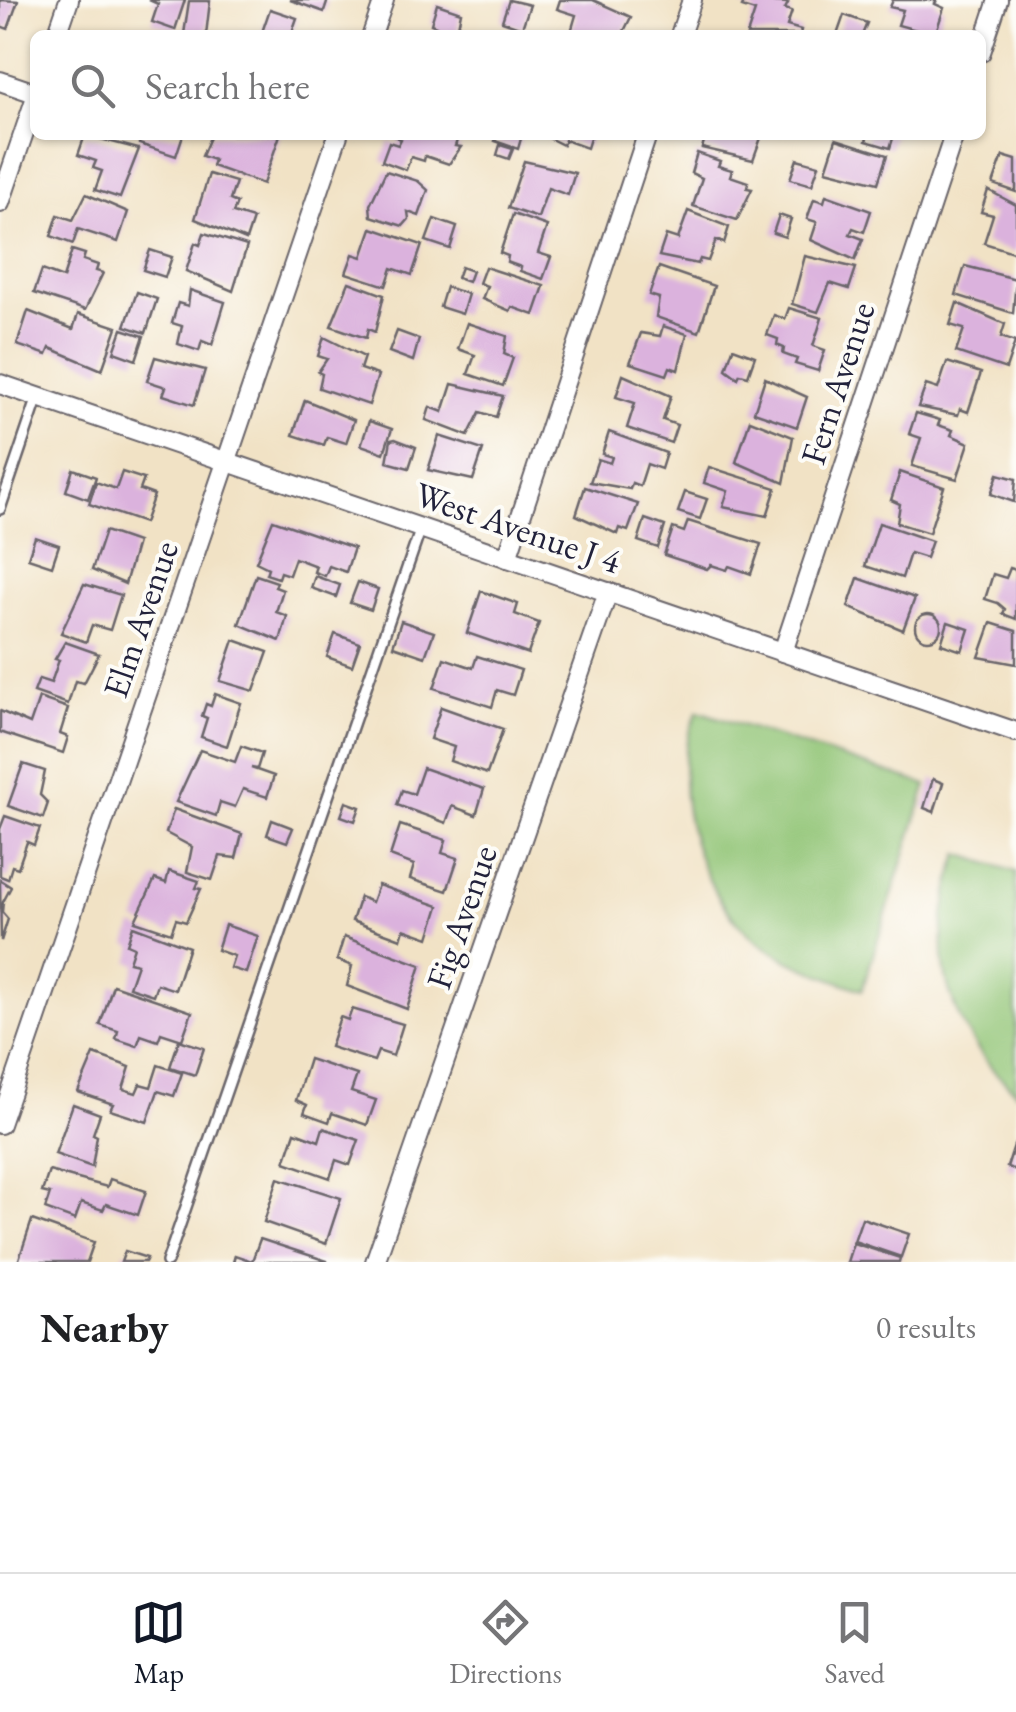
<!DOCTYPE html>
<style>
:root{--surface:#fff;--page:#f2f2f2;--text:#202124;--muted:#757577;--line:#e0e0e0;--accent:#111827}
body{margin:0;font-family:"EB Garamond",serif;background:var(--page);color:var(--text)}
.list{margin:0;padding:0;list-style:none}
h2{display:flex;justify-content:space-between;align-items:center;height:130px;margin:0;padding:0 40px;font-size:42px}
h2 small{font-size:32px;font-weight:400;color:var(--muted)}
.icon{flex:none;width:55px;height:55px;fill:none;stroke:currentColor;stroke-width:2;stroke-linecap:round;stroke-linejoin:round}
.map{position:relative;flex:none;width:1016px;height:1262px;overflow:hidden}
.search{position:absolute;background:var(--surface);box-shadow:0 2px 8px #0004;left:30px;right:30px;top:30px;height:110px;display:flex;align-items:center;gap:25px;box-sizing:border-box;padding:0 35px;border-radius:15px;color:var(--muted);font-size:38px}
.sheet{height:310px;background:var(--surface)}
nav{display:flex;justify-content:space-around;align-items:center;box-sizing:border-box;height:140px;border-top:2px solid var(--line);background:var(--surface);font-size:28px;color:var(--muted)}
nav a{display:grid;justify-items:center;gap:5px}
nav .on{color:var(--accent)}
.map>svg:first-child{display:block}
.garden{fill:#90c475;stroke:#597358;stroke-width:2.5}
.building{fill:#dbb2dd}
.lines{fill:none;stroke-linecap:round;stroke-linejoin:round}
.lane-casing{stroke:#6a656b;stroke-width:14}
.street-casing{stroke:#6a656b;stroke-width:22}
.lane{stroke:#fff;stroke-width:9}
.street{stroke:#fff;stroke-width:18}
.labels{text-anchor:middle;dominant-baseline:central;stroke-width:8;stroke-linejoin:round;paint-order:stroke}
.street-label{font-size:35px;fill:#22223b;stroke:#fdfcf7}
</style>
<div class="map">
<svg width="1016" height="1262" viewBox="0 0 1016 1262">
<rect width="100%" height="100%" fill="#fdfcf7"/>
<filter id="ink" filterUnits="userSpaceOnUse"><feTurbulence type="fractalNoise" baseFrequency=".01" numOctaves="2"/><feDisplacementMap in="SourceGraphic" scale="20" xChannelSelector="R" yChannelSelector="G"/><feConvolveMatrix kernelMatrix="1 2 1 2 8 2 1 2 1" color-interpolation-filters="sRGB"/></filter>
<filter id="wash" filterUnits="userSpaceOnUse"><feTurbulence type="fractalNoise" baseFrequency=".0048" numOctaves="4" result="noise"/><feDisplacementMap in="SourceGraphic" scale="40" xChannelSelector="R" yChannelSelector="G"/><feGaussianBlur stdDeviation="2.25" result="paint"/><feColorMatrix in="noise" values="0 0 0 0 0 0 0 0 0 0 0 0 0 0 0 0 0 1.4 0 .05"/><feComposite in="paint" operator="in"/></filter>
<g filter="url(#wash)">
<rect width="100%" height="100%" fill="#f1e2c5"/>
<g class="garden">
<path d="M 698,711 L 927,785 L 862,990 C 830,979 792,965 764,946 C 697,901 663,782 698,711 Z"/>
<path d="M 959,854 L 1016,872 L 1016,1093 C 1009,1084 1001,1079 994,1071 C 937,1001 930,937 959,854 Z"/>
</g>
<g id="blocks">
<g class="building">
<polygon points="0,0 18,1 8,29 0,26"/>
<polygon points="149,0 185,0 175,30 152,22 158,4"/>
<polygon points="290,0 326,0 327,3 324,12"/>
<polygon points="509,0 530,5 522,28 502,21"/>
<polygon points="560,0 593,0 631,17 622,35 577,35 571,32 576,15 557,9"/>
<polygon points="745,0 788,3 785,9 792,11 787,26 801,30 800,35 747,35 755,11 742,7"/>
<polygon points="893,0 937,0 935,4 944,8 935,35 898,25 903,10 890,7"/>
<polygon points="189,1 210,1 206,35 184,34"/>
<polygon points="437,4 461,12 457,32 465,35 433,35 436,26 431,24"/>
<polygon points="270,9 297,18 291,35 261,35"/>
<polygon points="844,15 867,23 862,35 837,35"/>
<polygon points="85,135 139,149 120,198 95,190 102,171 93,168 96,161 78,155"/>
<polygon points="140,135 183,135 176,156 139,144"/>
<polygon points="211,135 280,135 263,184 212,166 214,160 202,156"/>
<polygon points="392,135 459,135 455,146 461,147 449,164 425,156 424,161 411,157 406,170 382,161 389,142 398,145 401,139"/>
<polygon points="497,135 522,135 518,149 495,141"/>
<polygon points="543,135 591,135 587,148 565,140 563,145"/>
<polygon points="706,135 762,135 753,160 702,148"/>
<polygon points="868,135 894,135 890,148 866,141"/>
<polygon points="836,139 887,155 878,183 826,170"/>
<polygon points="500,145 513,149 509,159 497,155"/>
<polygon points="697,153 720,161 718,166 732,170 730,176 748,182 747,188 752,189 737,220 693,206 702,178 691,173"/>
<polygon points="1003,156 1016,160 1016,192 993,184"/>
<polygon points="797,159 819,165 812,185 790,179"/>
<polygon points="524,161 575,173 568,195 548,188 538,218 508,208"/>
<polygon points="386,171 418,181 428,190 419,216 408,212 409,219 403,226 371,216 370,205"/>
<polygon points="209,174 236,182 230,200 237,203 233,213 253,219 246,240 195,219"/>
<polygon points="988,190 1016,205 1016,253 984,243 993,215 981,212"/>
<polygon points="86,194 128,212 118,242 78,229 73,244 51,236 58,215 73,220"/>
<polygon points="826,195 871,211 864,232 853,228 850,234 863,239 855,260 811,240 817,222 807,219 814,199 824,202"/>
<polygon points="688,211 729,227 724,243 716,240 708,261 700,259 698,264 659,256 666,235 678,239"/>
<polygon points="513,214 547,226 538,253 551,257 543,279 520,271 521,267 507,262 508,256 500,253"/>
<polygon points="779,215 791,219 785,237 773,233"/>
<polygon points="434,219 457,227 450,249 426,241"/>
<polygon points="372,228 422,245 412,275 392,268 386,286 346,273 353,254 362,257"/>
<polygon points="204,233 247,246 233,291 186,271 195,243 200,245"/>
<polygon points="72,250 85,254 83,260 98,265 96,271 103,273 85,310 34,293 42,270 63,278"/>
<polygon points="150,250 172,257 165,277 143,270"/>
<polygon points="805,256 856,268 849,289 830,283 818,312 792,304"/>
<polygon points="965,266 1016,279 1013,313 956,295"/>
<polygon points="461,267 472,271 468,282 457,278"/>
<polygon points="485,267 544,286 534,315 512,307 510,311 482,299 487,286 479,283"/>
<polygon points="659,267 714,286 699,332 656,317 659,298 649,295"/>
<polygon points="349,282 384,295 375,332 368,329 366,338 331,326"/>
<polygon points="446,287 468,294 462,314 440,307"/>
<polygon points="190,290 225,302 212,345 202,341 199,351 178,344 182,326 172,323 178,303 188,306"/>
<polygon points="137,292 157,299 146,333 125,326"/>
<polygon points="957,303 1005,324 1001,337 1015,342 1006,369 956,352 964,329 950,325"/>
<polygon points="789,308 822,318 813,346 825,350 818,371 795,364 797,359 783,354 784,348 777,345 778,339 767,335 774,315 785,319"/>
<polygon points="28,311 73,329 78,314 117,327 102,370 50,348 47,355 17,345"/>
<polygon points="467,323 507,336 504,354 513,358 503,386 468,374 475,355 458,349"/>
<polygon points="663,326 687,334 678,370 670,367 667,375 630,363 641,333 660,336"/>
<polygon points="122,329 144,336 136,360 114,352"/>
<polygon points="397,331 419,339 413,361 389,352"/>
<polygon points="324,337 364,357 360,369 378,375 369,405 319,388 322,374 318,372 327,359 318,356"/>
<polygon points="733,348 755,356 748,376 740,374 738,378 726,369"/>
<polygon points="155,357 205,370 194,405 163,395 166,387 147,381"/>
<polygon points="947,362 981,373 968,412 960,409 958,415 918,407 926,385 938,389"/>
<polygon points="623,375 671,396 663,420 677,425 671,443 627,428 635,403 616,397"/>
<polygon points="765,378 807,397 797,427 754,412"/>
<polygon points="452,384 503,396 496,417 480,412 468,436 426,420 430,407 443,412"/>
<polygon points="305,400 354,420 346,443 327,437 324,445 293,435"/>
<polygon points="916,413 940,420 938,425 953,430 951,435 969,443 957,479 912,466 921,438 909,434"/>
<polygon points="750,420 793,437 784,483 736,462"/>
<polygon points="369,421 392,429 384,453 361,445"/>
<polygon points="609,432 666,453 661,469 647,464 640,486 632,483 630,489 590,482 598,459 610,463 612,457 602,454"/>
<polygon points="439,436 483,450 473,480 428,470"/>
<polygon points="395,439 416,447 409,468 387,462 391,440"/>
<polygon points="709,467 776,488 767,516 723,507 728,491 704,483"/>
<polygon points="73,469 96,477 88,499 66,491"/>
<polygon points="122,472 144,479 140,490 154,495 144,523 89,504 96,482 116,489"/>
<polygon points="900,472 944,487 929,533 897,523 900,504 891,500"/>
<polygon points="998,474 1016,479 1014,502 991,494"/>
<polygon points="585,487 638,504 628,531 619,528 617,534 576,515"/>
<polygon points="685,492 707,499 700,519 678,512"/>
<polygon points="645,519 665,526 658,548 638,541"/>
<polygon points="273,520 354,548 346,572 329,566 325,576 314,572 316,566 295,558 289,575 280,572 278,578 266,574 268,568 256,562"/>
<polygon points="688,521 761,544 751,574 729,566 727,570 711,565 707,569 664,555 673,528 684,532"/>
<polygon points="879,523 932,541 926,558 910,553 902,578 865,566"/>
<polygon points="105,531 137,542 125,584 92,570"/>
<polygon points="35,537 59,545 52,566 28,558"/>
<polygon points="1010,568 1016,570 1016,619 1003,614 1005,609 998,603 985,599 993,574 1006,578"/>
<polygon points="256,575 277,582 275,587 283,590 276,612 287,616 280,641 239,624"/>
<polygon points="315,576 340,585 336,597 311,588"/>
<polygon points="858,578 915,598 903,630 848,607"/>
<polygon points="358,582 378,589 371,610 350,603"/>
<polygon points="84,584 121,595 110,630 92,625 86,642 61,633"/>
<polygon points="481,591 518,604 515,614 539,623 528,654 467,633"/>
<circle cx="928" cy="627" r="13"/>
<polygon points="401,621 434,632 425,657 393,646"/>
<polygon points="948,622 969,629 962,651 941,644"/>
<polygon points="991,623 1016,631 1016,664 979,657"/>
<polygon points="335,634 360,643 352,666 327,657"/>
<polygon points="234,640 268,652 254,691 220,681"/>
<polygon points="65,642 99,654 84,683 75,681 68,704 34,692 39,679 51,683 59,660 55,659"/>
<polygon points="477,656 521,670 513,695 497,690 492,707 434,688 444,658 473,668"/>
<polygon points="215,694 241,703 227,746 201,737 207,718 202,716 206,704 211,706"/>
<polygon points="39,698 68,708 60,734 68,737 63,753 0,732 0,711 30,724"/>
<polygon points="441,707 503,729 487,774 450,761 454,747 430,739"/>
<polygon points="241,746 262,753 257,769 251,768 274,776 267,797 243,789 235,807 220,802 216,816 176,802 200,750 235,762"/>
<polygon points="23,764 45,771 40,795 48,803 43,818 8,806"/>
<polygon points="423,768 484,789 476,815 452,806 446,823 397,805 402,790 414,794"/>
<polygon points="933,779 943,783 934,812 924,808"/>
<polygon points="346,802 360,807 355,821 341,816"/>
<polygon points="174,809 242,834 236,858 220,856 212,880 187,872 192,847 166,833"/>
<polygon points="5,816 40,828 34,845 27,842 18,868 12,866 8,879 0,876 0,829"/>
<polygon points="272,820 293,828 287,842 267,835"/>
<polygon points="400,825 446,840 442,853 458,858 447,891 410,879 414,865 390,856"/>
<polygon points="169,871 199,881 196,888 201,889 186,922 176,919 171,933 135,921 155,879 166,883"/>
<polygon points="0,880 11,887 3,902 2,912 8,919 1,941"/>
<polygon points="378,885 439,906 429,938 404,929 401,939 352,921 360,897 372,902"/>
<polygon points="225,925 258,936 246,973 230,968 234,956 217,950"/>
<polygon points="133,926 189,947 175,990 157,984 153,995 129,987 137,964 129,962 134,947 127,944"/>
<polygon points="344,937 421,965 407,1009 347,986 352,966 337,960"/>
<polygon points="113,985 192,1012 182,1040 161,1033 158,1041 141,1035 137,1046 116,1039 118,1031 100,1025"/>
<polygon points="352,1009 403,1024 393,1056 378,1051 374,1061 330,1047 340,1017 348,1020"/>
<polygon points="179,1040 204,1048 195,1075 170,1067"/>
<polygon points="94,1054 130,1067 123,1089 136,1093 140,1084 151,1087 158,1065 182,1073 174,1096 158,1091 147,1122 110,1110 113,1104 78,1092"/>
<polygon points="309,1059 357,1075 351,1092 376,1100 367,1125 332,1113 329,1122 304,1113 307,1105 296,1100"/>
<polygon points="73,1104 100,1114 93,1134 97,1136 92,1167 55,1154"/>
<polygon points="323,1128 359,1140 350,1165 336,1160 330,1178 285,1162 295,1132 319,1141"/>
<polygon points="1015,1142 1016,1142 1016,1170 1007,1167"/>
<polygon points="49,1171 107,1187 110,1179 146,1191 138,1215 106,1204 103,1210 81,1203 75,1220 45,1209 50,1194 42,1192"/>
<polygon points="278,1178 341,1198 326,1244 264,1222"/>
<polygon points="862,1218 909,1234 901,1257 854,1241"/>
<polygon points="32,1220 94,1242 87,1262 18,1262"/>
<polygon points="260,1239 327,1261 327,1262 233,1262 235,1255 252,1261"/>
<polygon points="853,1243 900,1258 899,1262 847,1262"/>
<polygon points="125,1251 147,1258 145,1262 121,1262"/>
</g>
</g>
</g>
<g filter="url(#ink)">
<use href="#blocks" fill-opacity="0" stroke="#6a656b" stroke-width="2.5"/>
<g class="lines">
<defs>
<g id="lane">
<polyline points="0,509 38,397"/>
<polyline points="167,1262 421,528"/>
</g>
<g id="street">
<polyline points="57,35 69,0"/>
<polyline points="372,35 384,0"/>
<polyline points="680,35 692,0"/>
<polyline points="981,52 998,0"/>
<polyline points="0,81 35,93"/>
<polyline points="0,203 35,100"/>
<polyline points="0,384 1016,732"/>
<polyline points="507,558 647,135"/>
<polyline points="783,652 954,135"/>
<polyline points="0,1124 338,135"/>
<polyline points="375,1262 608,592"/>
</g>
</defs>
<use href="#lane" class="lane-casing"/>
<use href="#street" class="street-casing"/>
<use href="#lane" class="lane"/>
<use href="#street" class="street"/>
</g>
</g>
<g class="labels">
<g class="street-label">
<text transform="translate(837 383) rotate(-72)">Fern Avenue</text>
<text transform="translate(518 527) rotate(19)">West Avenue J 4</text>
<text transform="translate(140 619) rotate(-71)">Elm Avenue</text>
<text transform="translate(461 917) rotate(-71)">Fig Avenue</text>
</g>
</g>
</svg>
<div class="search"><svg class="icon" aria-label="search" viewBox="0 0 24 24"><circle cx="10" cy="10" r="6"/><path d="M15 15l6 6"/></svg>Search here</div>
</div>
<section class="sheet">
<h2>Nearby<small>0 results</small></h2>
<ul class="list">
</ul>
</section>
<nav>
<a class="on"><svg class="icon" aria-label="map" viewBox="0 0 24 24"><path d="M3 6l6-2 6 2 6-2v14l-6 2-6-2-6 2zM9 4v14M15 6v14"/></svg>Map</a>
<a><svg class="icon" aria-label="directions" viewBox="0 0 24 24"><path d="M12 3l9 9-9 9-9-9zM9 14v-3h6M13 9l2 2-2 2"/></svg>Directions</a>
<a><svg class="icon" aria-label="saved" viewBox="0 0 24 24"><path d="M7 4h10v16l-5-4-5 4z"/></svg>Saved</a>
</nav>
